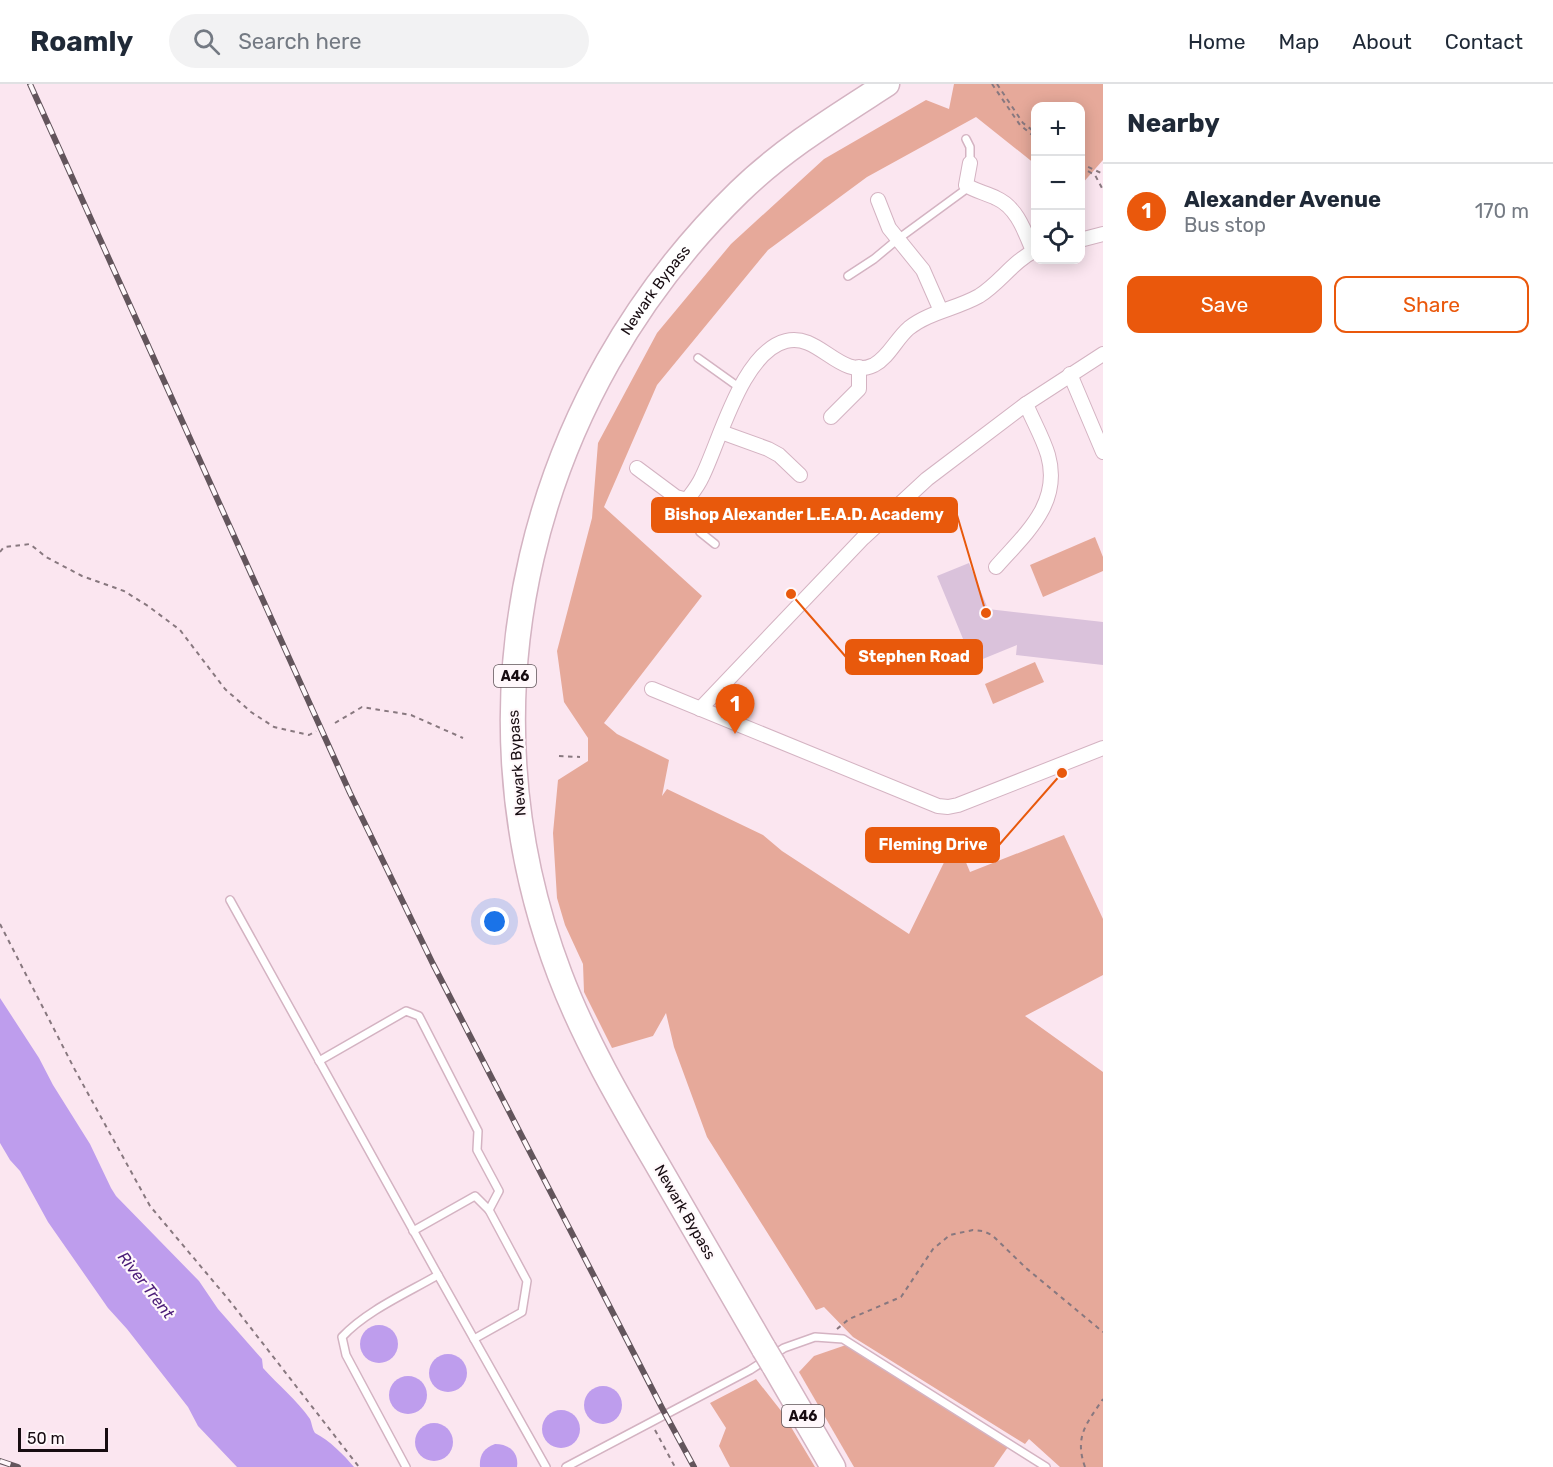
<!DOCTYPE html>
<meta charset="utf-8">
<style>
:root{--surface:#fff;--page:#f2f2f3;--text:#1f2937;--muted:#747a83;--line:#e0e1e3;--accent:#ea580c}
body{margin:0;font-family:Rubik,sans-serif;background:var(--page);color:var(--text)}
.controls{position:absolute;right:18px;top:18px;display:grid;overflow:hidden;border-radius:12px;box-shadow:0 3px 15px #0003}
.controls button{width:54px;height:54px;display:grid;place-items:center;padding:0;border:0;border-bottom:2px solid var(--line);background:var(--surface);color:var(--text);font:30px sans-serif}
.scale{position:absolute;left:18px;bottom:15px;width:90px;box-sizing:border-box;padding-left:6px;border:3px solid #170c11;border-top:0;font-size:16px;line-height:21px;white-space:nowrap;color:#170c11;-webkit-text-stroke:4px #fff8fb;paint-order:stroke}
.you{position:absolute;left:495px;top:838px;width:21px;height:21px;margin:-15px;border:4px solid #fff;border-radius:50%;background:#1a73e8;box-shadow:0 0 0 9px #1a73e833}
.badge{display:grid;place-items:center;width:39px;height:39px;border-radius:50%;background:var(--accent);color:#fff;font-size:20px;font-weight:700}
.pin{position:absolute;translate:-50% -50px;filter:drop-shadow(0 2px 3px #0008)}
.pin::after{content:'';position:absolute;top:32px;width:21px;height:18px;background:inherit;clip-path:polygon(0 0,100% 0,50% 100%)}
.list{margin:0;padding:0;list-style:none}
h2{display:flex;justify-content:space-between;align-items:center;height:78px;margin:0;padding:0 24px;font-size:26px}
h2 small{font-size:20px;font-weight:400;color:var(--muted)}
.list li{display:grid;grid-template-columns:39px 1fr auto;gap:18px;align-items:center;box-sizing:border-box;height:96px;padding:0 24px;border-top:2px solid var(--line)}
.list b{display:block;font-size:22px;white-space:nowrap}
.list p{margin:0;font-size:20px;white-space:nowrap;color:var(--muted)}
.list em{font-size:20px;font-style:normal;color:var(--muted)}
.actions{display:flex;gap:12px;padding:18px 24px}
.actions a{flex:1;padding:14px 0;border:2px solid var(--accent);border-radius:12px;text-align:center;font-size:21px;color:var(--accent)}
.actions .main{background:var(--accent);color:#fff}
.icon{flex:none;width:33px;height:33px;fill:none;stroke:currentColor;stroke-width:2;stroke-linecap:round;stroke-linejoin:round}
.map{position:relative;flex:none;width:1103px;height:1383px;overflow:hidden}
header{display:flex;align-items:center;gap:36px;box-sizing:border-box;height:84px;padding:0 30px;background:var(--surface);border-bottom:2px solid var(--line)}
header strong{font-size:28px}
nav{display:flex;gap:33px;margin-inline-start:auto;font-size:21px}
.search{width:420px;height:54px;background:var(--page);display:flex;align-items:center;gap:15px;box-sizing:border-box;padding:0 21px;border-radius:33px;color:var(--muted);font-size:22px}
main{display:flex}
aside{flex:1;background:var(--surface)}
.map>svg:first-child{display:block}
.green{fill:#e6a99a}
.water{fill:#be9ded}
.building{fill:#dac2db}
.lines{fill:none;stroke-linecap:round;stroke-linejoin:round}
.lane-casing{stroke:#d4b3c2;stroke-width:10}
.street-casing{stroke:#d4b3c2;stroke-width:16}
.highway-casing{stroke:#d4b3c2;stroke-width:27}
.path{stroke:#88787f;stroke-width:2;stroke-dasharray:4.5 4.5;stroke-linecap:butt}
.lane{stroke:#fff;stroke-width:7}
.street{stroke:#fff;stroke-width:14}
.highway{stroke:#fff;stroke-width:24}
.rail-casing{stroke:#63555c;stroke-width:6}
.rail{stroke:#fff8fb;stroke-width:4;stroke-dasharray:11;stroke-linecap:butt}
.highway-bridge-casing{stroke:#d4b3c2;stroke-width:27;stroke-linecap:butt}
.highway-bridge{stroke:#fff;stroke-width:24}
.labels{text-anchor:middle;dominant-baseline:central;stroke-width:4.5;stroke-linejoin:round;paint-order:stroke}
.shield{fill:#fff8fb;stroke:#5d5357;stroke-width:1.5}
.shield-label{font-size:14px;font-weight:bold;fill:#170c11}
.street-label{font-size:15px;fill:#170c11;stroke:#fff8fb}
.water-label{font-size:16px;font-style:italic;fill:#4a1b77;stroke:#fff8fb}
.leader{fill:none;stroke:#e8590c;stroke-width:2}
.callout-dot{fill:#e8590c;stroke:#fff8fb;stroke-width:2}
.callout{fill:#e8590c;stroke:#e8590c;stroke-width:2}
.callout-label{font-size:16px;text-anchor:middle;font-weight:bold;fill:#fff}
</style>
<header>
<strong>Roamly</strong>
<div class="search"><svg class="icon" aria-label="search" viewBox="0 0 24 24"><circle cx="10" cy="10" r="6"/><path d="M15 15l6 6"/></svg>Search here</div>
<nav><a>Home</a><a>Map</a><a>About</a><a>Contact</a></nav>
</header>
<main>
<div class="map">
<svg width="1103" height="1383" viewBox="0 0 1103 1383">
<rect width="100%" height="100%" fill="#fbe6f0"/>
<g class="green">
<polygon points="954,0 1103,0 1103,76 1081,101 1080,22 1036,22 1035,80 976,33 867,93 768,166 657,301 604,423 702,512 604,639 617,650 669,676 662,712 667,705 763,751 782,767 909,850 954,758 957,757 970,788 1064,751 1103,835 1103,891 1025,932 1103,988 1103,1383 1060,1383 1029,1355 1025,1360 853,1253 824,1223 816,1226 707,1053 674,963 666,929 653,952 612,964 584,908 583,880 565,841 557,814 553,749 558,696 588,677 588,654 564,618 557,567 592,434 598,359 657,249 731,160 824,75 926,16 949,25"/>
<polygon points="1095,453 1103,473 1103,487 1043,513 1030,481"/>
<polygon points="1035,578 1044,598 993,620 985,600"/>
<polygon points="846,1261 1008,1363 994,1383 854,1383 799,1288 814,1272"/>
<polygon points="756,1295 782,1328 815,1383 730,1383 719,1362 726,1344 710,1319"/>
</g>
<g class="water">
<path d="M 0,914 L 39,974 L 53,1001 L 90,1060 L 111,1104 L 116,1112 L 199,1197 L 218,1225 L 262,1275 L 263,1284 C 278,1301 297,1316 310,1335 C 312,1340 312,1344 315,1349 C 330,1357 343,1370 354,1383 L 237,1383 L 198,1342 L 188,1323 L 127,1245 L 108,1224 L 48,1138 L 20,1087 L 10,1076 L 0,1059 Z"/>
<circle cx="379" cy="1260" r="19"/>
<circle cx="448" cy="1289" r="19"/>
<circle cx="408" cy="1311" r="19"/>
<circle cx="603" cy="1321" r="19"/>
<circle cx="561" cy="1345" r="19"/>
<circle cx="434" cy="1358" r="19"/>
<path d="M 495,1360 C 509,1360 519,1368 517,1383 L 480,1383 C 479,1371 484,1364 495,1360 Z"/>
</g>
<polygon class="building" points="969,479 988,525 1103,538 1103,581 1016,571 1017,561 973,579 937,492"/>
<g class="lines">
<defs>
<g id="lane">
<polyline points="966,55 970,63 970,79"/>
<polyline points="848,192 874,175 898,155 969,103"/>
<polyline points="698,274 740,304"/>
<polyline points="687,416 700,448 715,460"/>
<polyline points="230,816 438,1191 546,1383"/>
<polyline points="319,977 406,927 419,932 478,1047 477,1066 499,1107 489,1126 527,1197 522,1228 474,1255"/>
<polyline points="413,1147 475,1112 489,1126"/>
<path d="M 406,1383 L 346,1271 L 342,1253 C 366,1227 407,1209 438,1191"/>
<polyline points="566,1383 750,1286 784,1264 815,1253 843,1255 1046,1383"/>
</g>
<g id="street">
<path d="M 970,79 L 966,101 C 975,107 986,109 996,114 C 1017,123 1025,148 1033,167"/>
<polyline points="878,116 889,144 923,186 941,227"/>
<polyline points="1080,156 1103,150"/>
<polyline points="1070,290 1103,368"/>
<polyline points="831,333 859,305 859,283"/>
<polyline points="721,348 768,365 779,371 800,391"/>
<path d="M 637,384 L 676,413 L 687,416 C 692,409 698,402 702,393 C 720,357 742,268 786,257 C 819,248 840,297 874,281 C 889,273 896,255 909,244 C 929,228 956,225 979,212 C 1000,199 1013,177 1036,166"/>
<path d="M 996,483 C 1024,451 1062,420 1048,371 C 1043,354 1033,337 1026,320"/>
<polyline points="652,605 938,722 948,723 958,721 1103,664"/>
<polyline points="700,625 863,454 927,395 1026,320 1103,270"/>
</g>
<g id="highway">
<path id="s1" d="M 764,1265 C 728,1203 693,1142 657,1080 C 622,1020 585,957 560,891 C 455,617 530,311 739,108 C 783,65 836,33 887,0"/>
<polyline points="773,1280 833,1383"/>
</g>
</defs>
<use href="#lane" class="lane-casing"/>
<use href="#street" class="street-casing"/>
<use href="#highway" class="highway-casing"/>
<g class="path">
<polyline points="992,0 1020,41 1036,54"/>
<polyline points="997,0 1023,39 1036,49"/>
<polyline points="1080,79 1103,90"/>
<polyline points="1080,83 1095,91 1103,106"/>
<polyline points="0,468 4,463 30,460 46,473 82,492 124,507 148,522 180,546 225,605 251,628 274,643 309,651 316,647"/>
<polyline points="335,639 362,623 411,631 463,654"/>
<polyline points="559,672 580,673"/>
<polyline points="0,840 75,986 150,1122 229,1216 359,1383"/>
<polyline points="837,1245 849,1235 901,1213 933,1165 950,1151 973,1146 983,1147 992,1151 1026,1184 1103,1248"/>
<polyline points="655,1346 675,1383"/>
<path d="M 1085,1383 C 1074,1352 1087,1339 1103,1315"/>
</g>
<use href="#lane" class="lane"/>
<use href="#street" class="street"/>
<use href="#highway" class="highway"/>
<defs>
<g id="rail">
<polyline points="30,0 350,709 433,880 662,1324 694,1383"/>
<polyline points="0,1377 18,1383"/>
</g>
</defs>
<use href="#rail" class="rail-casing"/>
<use href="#rail" class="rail"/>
<defs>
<polyline id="highway-bridge" points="764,1265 773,1280"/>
</defs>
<use href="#highway-bridge" class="highway-bridge-casing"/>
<use href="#highway-bridge" class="highway-bridge"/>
</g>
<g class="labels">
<g class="shield">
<rect x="494" y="581" width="42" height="22" rx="4.5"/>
<rect x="782" y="1321" width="42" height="22" rx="4.5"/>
</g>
<g class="shield-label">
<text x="515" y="592">A46</text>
<text x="803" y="1332">A46</text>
</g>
<g class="street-label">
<text stroke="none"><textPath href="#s1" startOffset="1148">Newark Bypass</textPath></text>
<text transform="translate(517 679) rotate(-94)">Newark Bypass</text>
<text transform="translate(685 1128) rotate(60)">Newark Bypass</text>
</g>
<g class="water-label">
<text transform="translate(146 1201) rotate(52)">River Trent</text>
</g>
</g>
<path class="leader" d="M986 529L957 431M791 510L846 573M1062 689L999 761"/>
<g class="callout-dot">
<circle cx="986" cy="529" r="6"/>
<circle cx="791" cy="510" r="6"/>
<circle cx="1062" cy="689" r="6"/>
</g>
<g class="callout">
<rect x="652" y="414" width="305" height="34" rx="6"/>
<rect x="846" y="556" width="136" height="34" rx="6"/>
<rect x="866" y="744" width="133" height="34" rx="6"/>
</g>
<g class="callout-label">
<text x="804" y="436">Bishop Alexander L.E.A.D. Academy</text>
<text x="914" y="578">Stephen Road</text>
<text x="933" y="766">Fleming Drive</text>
</g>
</svg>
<div class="controls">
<button>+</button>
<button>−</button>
<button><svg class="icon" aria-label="locate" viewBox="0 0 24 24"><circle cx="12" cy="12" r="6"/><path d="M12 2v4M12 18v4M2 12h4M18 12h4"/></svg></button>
</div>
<div class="scale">50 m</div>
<div class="you"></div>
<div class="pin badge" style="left:735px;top:650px">1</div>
</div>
<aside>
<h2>Nearby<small></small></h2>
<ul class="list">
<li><span class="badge">1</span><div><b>Alexander Avenue</b><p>Bus stop</p></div><em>170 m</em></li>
</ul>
<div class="actions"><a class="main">Save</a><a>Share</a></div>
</aside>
</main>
